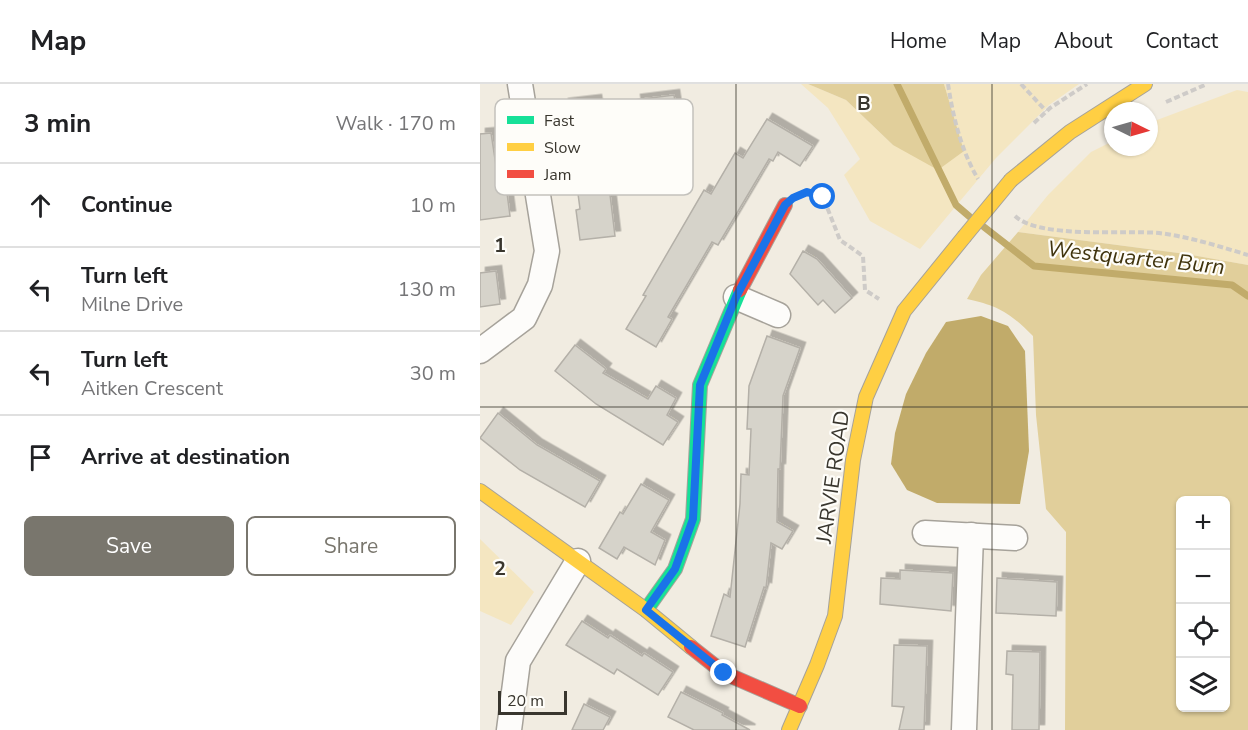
<!DOCTYPE html>
<meta charset="utf-8">
<style>
:root{--surface:#fff;--page:#f6f6f6;--text:#202124;--muted:#757577;--line:#e0e0e0;--accent:#79766d}
body{margin:0;font-family:"Nunito Sans",sans-serif;background:var(--page);color:var(--text)}
.controls{position:absolute;right:18px;bottom:18px;display:grid;overflow:hidden;border-radius:9px;box-shadow:0 2px 4px #0004}
.controls button{width:54px;height:54px;display:grid;place-items:center;padding:0;border:0;border-bottom:2px solid var(--line);background:var(--surface);color:var(--text);font:30px sans-serif}
.compass{position:absolute;left:624px;top:18px;width:54px;height:54px;border-radius:50%;background:var(--surface);box-shadow:0 2px 4px #0004;rotate:95deg}
.scale{position:absolute;left:18px;bottom:15px;width:69px;box-sizing:border-box;padding-left:6px;border:3px solid #39362e;border-top:0;font-size:16px;line-height:21px;white-space:nowrap;color:#39362e;-webkit-text-stroke:4px #fefdf9;paint-order:stroke}
.stop{position:absolute;width:18px;height:18px;margin:-14px;border:4px solid #1a73e8;border-radius:50%;background:#fff}
.stop.end{background:#1a73e8;border-color:#fff;box-shadow:0 2px 6px #0008}
.list{margin:0;padding:0;list-style:none}
h2{display:flex;justify-content:space-between;align-items:center;height:78px;margin:0;padding:0 24px;font-size:26px}
h2 small{font-size:20px;font-weight:400;color:var(--muted)}
.list li{display:grid;grid-template-columns:39px 1fr auto;gap:18px;align-items:center;box-sizing:border-box;height:84px;padding:0 24px;border-top:2px solid var(--line)}
.list b{display:block;font-size:22px;white-space:nowrap}
.list p{margin:0;font-size:20px;white-space:nowrap;color:var(--muted)}
.list em{font-size:20px;font-style:normal;color:var(--muted)}
.actions{display:flex;gap:12px;padding:18px 24px}
.actions a{flex:1;padding:14px 0;border:2px solid var(--accent);border-radius:9px;text-align:center;font-size:21px;color:var(--accent)}
.actions .main{background:var(--accent);color:#fff}
.icon{flex:none;width:33px;height:33px;fill:none;stroke:currentColor;stroke-width:2;stroke-linecap:round;stroke-linejoin:round}
.map{position:relative;flex:none;width:768px;height:646px;overflow:hidden}
header{display:flex;align-items:center;gap:36px;box-sizing:border-box;height:84px;padding:0 30px;background:var(--surface);border-bottom:2px solid var(--line)}
header strong{font-size:28px}
nav{display:flex;gap:33px;margin-inline-start:auto;font-size:21px}
main{display:flex}
aside{flex:1;background:var(--surface)}
.map>svg:first-child{display:block}
.green{fill:#f4e6c1}
.forest{fill:#e1cf9b;fill-rule:evenodd}
.water{fill:#c1ab6a}
.lines{fill:none;stroke-linecap:round;stroke-linejoin:round}
.stream{stroke:#c1ab6a;stroke-width:7}
.building{fill:#d6d3ca;stroke:#b4b0a8;stroke-width:1.5;filter:url(#shadow)}
.street-casing{stroke:#a6a29a;stroke-width:27}
.fast-casing{stroke:#a6a29a;stroke-width:16}
.slow-casing{stroke:#a6a29a;stroke-width:16}
.jam-casing{stroke:#a6a29a;stroke-width:16}
.path{stroke:#cecbc8;stroke-width:4;stroke-dasharray:6 3;stroke-linecap:butt}
.street{stroke:#fdfcfa;stroke-width:24}
.fast{stroke:#16e098;stroke-width:14}
.slow{stroke:#ffcf43;stroke-width:14}
.jam{stroke:#f24e42;stroke-width:14}
.slow-bridge-casing{stroke:#a6a29a;stroke-width:16;stroke-linecap:butt}
.slow-bridge{stroke:#ffcf43;stroke-width:14}
.route{stroke:#1a73e8;stroke-width:8}
.grid{fill:none;stroke:#39362e;stroke-width:1.5;stroke-opacity:0.55}
.labels{text-anchor:middle;dominant-baseline:central;stroke-width:4.5;stroke-linejoin:round;paint-order:stroke}
.street-label{font-size:21px;fill:#39362e;stroke:#fefdf9}
.water-label{font-size:22px;font-style:italic;fill:#40340e;stroke:#fefdf9}
.key{fill:#fefdf9;stroke:#c3c1bc;stroke-width:1.5}
.key-label{font-size:16px;fill:#39362e}
.grid-label{font-size:20px;text-anchor:middle;font-weight:bold;fill:#39362e;stroke:#fefdf9;stroke-width:4.5;stroke-linejoin:round;paint-order:stroke}
</style>
<header>
<strong>Map</strong>
<nav><a>Home</a><a>Map</a><a>About</a><a>Contact</a></nav>
</header>
<main>
<aside>
<h2>3 min<small>Walk · 170 m</small></h2>
<ul class="list">
<li><svg class="icon" aria-label="ahead" viewBox="0 0 24 24"><path d="M12 20V5M6 11l6-6 6 6"/></svg><div><b>Continue</b></div><em>10 m</em></li>
<li><svg class="icon" aria-label="left" viewBox="0 0 24 24"><path d="M17 20v-9H6M10 6l-5 5 5 5"/></svg><div><b>Turn left</b><p>Milne Drive</p></div><em>130 m</em></li>
<li><svg class="icon" aria-label="left" viewBox="0 0 24 24"><path d="M17 20v-9H6M10 6l-5 5 5 5"/></svg><div><b>Turn left</b><p>Aitken Crescent</p></div><em>30 m</em></li>
<li><svg class="icon" aria-label="arrive" viewBox="0 0 24 24"><path d="M6 21V4h12l-3 4 3 4H6"/></svg><div><b>Arrive at destination</b></div></li>
</ul>
<div class="actions"><a class="main">Save</a><a>Share</a></div>
</aside>
<div class="map">
<svg width="768" height="646" viewBox="0 0 768 646">
<defs>
<filter id="shadow"><feDropShadow dx="5.5" dy="-5.5" stdDeviation="0" flood-color="#0004"/></filter>
</defs>
<rect width="100%" height="100%" fill="#f1ece1"/>
<g class="green">
<polygon points="321,0 328,0 366,16 413,61 484,67 464,0 599,0 569,21 516,74 440,165 390,137 364,91 380,75 348,24"/>
<polygon points="757,6 768,8 768,181 706,170 538,148 568,111 611,68 633,57 633,63 669,63 669,39"/>
<polygon points="0,455 54,508 31,541 0,527"/>
</g>
<g class="forest">
<polygon points="328,0 464,0 484,67 458,86 413,61 366,16"/>
<path d="M 538,148 L 706,170 L 768,181 L 768,646 L 585,646 L 586,448 L 566,425 L 556,331 L 553,252 C 530,229 519,222 487,215 L 501,191 ZM 700,416 L 746,416 L 746,624 L 700,624 Z"/>
</g>
<polygon class="water" points="501,232 528,242 545,267 549,367 540,420 457,419 427,406 411,380 415,349 426,310 446,269 466,238"/>
<g class="lines">
<g class="stream">
<polyline points="417,0 476,121 490,133"/>
<polyline points="504,143 554,182 752,201 768,212"/>
</g>
</g>
<g class="building">
<polygon points="194,11 199,43 160,49 155,16"/>
<polygon points="116,16 118,28 120,28 135,152 100,156 96,126 100,125 91,57 88,58 83,20"/>
<polygon points="287,35 333,62 320,82 298,68 293,77 289,75 238,161 232,158 188,233 192,235 176,263 146,245 166,212 163,211 224,106 231,110 255,69 263,74"/>
<polygon points="11,49 18,95 25,94 30,132 0,136 0,50"/>
<polygon points="323,167 337,175 372,214 355,229 343,216 338,221 310,190"/>
<polygon points="16,187 20,220 0,223 0,189"/>
<polygon points="287,252 320,264 303,312 300,385 298,385 297,438 313,447 302,465 291,459 286,504 284,503 265,563 231,552 244,510 250,513 260,420 261,390 269,391 271,345 267,345 269,302"/>
<polygon points="95,261 126,285 123,289 168,315 176,302 196,314 187,331 198,338 183,361 116,320 75,287"/>
<polygon points="18,329 57,361 120,397 105,423 40,386 0,354"/>
<polygon points="161,400 189,416 171,448 185,456 175,481 144,463 137,475 119,464 140,428 143,430"/>
<polygon points="420,486 473,489 471,527 400,520 401,494 420,495"/>
<polygon points="517,494 577,498 576,532 516,529"/>
<polygon points="102,537 128,554 130,551 162,572 164,569 193,588 178,611 137,585 134,590 86,561"/>
<polygon points="414,561 447,562 444,646 419,646 424,623 412,622"/>
<polygon points="527,567 560,568 559,646 532,646 533,591 526,590"/>
<polygon points="201,608 243,629 242,631 270,646 214,646 188,633"/>
<polygon points="104,620 130,633 123,646 92,646"/>
</g>
<g class="lines">
<defs>
<g id="street">
<polyline points="256,213 298,231"/>
<polyline points="0,267 44,234 60,201 67,167 40,0"/>
<polyline points="445,449 535,454"/>
<polyline points="29,646 38,577 98,477"/>
<polyline points="484,646 491,451"/>
</g>
<polyline id="fast" points="166,526 195,485 213,435 220,301 260,206"/>
<g id="slow">
<polyline points="531,96 590,48 665,0"/>
<polyline points="0,407 166,526 211,563"/>
<polyline points="309,646 337,581 355,532 373,376 386,313 424,227 484,153"/>
</g>
<g id="jam">
<polyline points="260,206 305,121"/>
<polyline points="211,563 244,589 320,622"/>
</g>
</defs>
<use href="#street" class="street-casing"/>
<use href="#fast" class="fast-casing"/>
<use href="#slow" class="slow-casing"/>
<use href="#jam" class="jam-casing"/>
<g class="path">
<path d="M 468,0 C 473,33 481,66 498,95"/>
<polyline points="541,0 566,27"/>
<polyline points="686,18 727,0"/>
<polyline points="554,39 570,24 607,0"/>
<polyline points="329,108 343,113 360,156 383,172 385,206 399,215"/>
<path d="M 535,132 C 559,155 645,146 679,149 C 710,153 738,162 768,171"/>
</g>
<use href="#street" class="street"/>
<use href="#fast" class="fast"/>
<use href="#slow" class="slow"/>
<use href="#jam" class="jam"/>
<defs>
<polyline id="slow-bridge" points="484,153 531,96"/>
</defs>
<use href="#slow-bridge" class="slow-bridge-casing"/>
<use href="#slow-bridge" class="slow-bridge"/>
</g>
<g class="lines">
<polyline class="route" points="244,589 166,526 195,485 213,435 220,301 256,213 305,121 313,114 327,108 343,113"/>
</g>
<path class="grid" d="M 256,0 L 256,646M 512,0 L 512,646M 0,323 L 768,323"/>
<g class="labels">
<g class="street-label">
<text transform="translate(353 393) rotate(-82)">JARVIE ROAD</text>
</g>
<g class="water-label">
<text transform="translate(656 174) rotate(6)">Westquarter Burn</text>
</g>
</g>
<rect x="15" y="15" width="198" height="96" rx="9" class="key"/>
<rect x="27" y="32" width="27" height="8" fill="#16e098"/>
<rect x="27" y="59" width="27" height="8" fill="#ffcf43"/>
<rect x="27" y="86" width="27" height="8" fill="#f24e42"/>
<g class="key-label">
<text x="64" y="42">Fast</text>
<text x="64" y="69">Slow</text>
<text x="64" y="96">Jam</text>
</g>
<g class="grid-label">
<text x="384" y="26">B</text>
<text x="20" y="168">1</text>
<text x="20" y="491">2</text>
</g>
</svg>
<div class="controls">
<button>+</button>
<button>−</button>
<button><svg class="icon" aria-label="locate" viewBox="0 0 24 24"><circle cx="12" cy="12" r="6"/><path d="M12 2v4M12 18v4M2 12h4M18 12h4"/></svg></button>
<button><svg class="icon" aria-label="layers" viewBox="0 0 24 24"><path d="M12 4l9 5-9 5-9-5zM3 14l9 5 9-5"/></svg></button>
</div>
<svg class="compass" viewBox="-18 -18 36 36"><path d="M0-13l5 13h-10z" fill="#e53935"/><path d="M0 13l5-13h-10z" fill="#757577"/></svg>
<div class="scale">20 m</div>
<div class="stop" style="left:343px;top:113px"></div>
<div class="stop end" style="left:244px;top:589px"></div>
</div>
</main>
